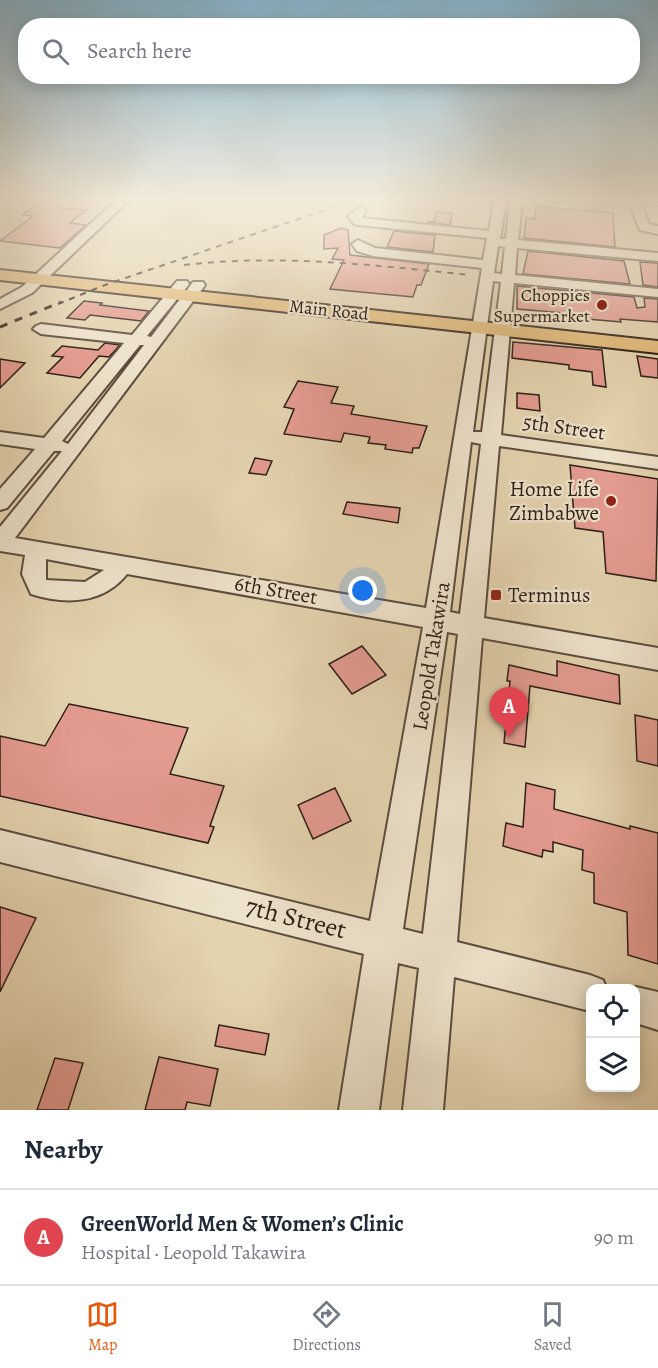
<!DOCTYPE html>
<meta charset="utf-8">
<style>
:root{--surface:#fff;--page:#f2f2f3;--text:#1f2937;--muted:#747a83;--line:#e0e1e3;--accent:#ea580c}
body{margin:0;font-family:Alegreya,serif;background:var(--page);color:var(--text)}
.controls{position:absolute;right:18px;bottom:18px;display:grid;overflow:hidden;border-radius:12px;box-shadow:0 3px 15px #0003}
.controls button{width:54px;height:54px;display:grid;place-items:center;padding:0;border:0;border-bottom:2px solid var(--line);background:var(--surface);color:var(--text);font:30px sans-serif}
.you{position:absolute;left:363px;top:591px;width:21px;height:21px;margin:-15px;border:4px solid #fff;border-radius:50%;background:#1a73e8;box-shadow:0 0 0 9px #1a73e833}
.badge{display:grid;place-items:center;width:39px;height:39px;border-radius:50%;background:var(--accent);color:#fff;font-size:20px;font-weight:700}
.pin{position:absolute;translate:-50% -50px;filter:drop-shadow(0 2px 3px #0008)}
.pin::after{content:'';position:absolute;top:32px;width:21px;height:18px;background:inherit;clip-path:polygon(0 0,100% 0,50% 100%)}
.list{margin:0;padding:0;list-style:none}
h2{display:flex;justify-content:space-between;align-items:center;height:78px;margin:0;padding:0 24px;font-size:26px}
h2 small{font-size:20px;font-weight:400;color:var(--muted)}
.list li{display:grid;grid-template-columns:39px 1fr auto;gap:18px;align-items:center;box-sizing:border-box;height:96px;padding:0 24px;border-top:2px solid var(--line)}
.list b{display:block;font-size:22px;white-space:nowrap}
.list p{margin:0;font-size:20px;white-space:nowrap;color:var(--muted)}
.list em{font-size:20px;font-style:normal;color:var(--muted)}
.icon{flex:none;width:33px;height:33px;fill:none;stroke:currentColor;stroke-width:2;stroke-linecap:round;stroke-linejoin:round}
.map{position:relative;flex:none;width:658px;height:1110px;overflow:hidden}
.search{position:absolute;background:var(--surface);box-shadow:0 3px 15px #0003;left:18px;right:18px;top:18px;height:66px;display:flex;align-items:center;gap:15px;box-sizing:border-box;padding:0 21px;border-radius:24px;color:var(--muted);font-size:22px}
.sheet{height:174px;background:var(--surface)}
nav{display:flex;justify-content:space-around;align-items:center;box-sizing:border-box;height:84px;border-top:2px solid var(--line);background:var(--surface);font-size:16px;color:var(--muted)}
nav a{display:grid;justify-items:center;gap:3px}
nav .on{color:var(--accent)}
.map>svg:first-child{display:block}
.building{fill:#e49b90;stroke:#2d1f18;stroke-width:1.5}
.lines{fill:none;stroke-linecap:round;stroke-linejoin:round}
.minor-casing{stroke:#5b4c3e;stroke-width:4}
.major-casing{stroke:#2d1f18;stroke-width:4}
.minor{fill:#ede2cb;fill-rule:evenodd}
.major{fill:#e2ba78;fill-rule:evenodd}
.rail-far1{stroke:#2d1f18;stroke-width:2;stroke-dasharray:6 6;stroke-linecap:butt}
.rail{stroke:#2d1f18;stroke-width:3;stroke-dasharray:8 8;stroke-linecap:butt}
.poi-dot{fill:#8f2418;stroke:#ede2cb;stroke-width:2}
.labels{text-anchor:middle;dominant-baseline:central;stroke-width:4.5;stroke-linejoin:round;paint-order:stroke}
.far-poi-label{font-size:18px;fill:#2d1f18;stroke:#ede2cb;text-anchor:end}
.far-street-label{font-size:18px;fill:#2d1f18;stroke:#ede2cb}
.street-label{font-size:21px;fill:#2d1f18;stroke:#ede2cb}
.poi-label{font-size:21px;fill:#2d1f18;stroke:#ede2cb;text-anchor:end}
.near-street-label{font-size:26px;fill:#2d1f18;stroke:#ede2cb}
</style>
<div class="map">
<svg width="658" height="1110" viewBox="0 0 658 1110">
<rect width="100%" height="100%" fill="#e4d3af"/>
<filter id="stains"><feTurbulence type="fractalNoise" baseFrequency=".00333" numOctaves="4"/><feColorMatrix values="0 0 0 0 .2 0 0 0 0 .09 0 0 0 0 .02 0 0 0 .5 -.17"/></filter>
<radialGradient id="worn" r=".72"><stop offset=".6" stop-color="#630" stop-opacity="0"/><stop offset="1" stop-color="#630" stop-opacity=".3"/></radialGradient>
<g class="building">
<polygon points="40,202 62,204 57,208 86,210 70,223 86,225 60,248 0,241 33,216 22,215"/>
<polygon points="536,207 613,213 615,247 524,238 526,218 535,219"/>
<polygon points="436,212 452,213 450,225 427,222 434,222"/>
<polygon points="341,228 348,230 350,255 429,264 421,285 417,285 413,297 330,289 344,260 332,259 338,248 324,249 324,235"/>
<polygon points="394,231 435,235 433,252 387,247"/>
<polygon points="528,251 624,261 630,284 523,274"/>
<polygon points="640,262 658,263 658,287 643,285"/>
<polygon points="517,286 634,297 637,308 645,307 644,298 658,299 658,322 620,319 621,322 587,319 587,315 517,309"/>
<polygon points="84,301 102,303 100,305 149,311 141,321 90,315 85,320 67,318"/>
<polygon points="513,342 602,350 606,387 593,385 592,372 569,369 569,365 512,358"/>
<polygon points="105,343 120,345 109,357 99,356 80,378 47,373 63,357 52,356 62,346 98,350"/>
<polygon points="637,356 658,359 658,378 641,376"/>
<polygon points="0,359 25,363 0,388"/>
<polygon points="298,381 338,387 331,403 354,406 351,414 427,426 419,448 413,448 412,453 385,449 386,445 368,443 370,437 344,433 341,442 284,434 294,409 284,407"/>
<polygon points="517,393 539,395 540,411 517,408"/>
<polygon points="255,458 272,461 266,475 249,473"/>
<polygon points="570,465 658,479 656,581 606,573 603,532 575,528"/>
<polygon points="347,502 400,508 398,523 343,514"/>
<polygon points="362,646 386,675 352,694 329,664"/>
<polygon points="557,661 619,675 620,704 530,686 525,747 504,743 510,681 507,681 509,665 557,676"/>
<polygon points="69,704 188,728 170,774 224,786 210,826 214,827 208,843 0,796 0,736 45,746"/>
<polygon points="635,715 658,720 658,766 637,761"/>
<polygon points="526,783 555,790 554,809 630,829 630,826 658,833 658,964 628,955 627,912 594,903 594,873 582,870 583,850 553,842 553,852 543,850 542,857 503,846 506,823 523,827"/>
<polygon points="335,788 351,821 313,839 298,805"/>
<polygon points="0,907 36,918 0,992"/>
<polygon points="219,1025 269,1034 265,1055 215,1046"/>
<polygon points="159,1057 218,1069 210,1106 187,1102 185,1110 145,1110"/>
<polygon points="55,1058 83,1063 68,1110 37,1110"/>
</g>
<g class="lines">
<defs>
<g id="minor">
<polygon points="115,201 128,201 32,293 0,309 0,299 22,287"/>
<path d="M 494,201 L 506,201 L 500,239 L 506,239 L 510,201 L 522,201 L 518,240 L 658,253 L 658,261 L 517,248 L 515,275 L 658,289 L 658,297 L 514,283 L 501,435 L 658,457 L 658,469 L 499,446 L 484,618 L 658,648 L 658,670 L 482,638 L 457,942 L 590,975 L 603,980 L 606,988 L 590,988 L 590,1011 L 454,977 L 443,1110 L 403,1110 L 419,968 L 398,963 L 379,1110 L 339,1110 L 364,954 L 0,862 L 0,830 L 370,921 L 423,627 L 127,574 C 103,604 66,605 31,594 L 22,574 L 25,555 L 0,551 L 0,527 L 62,451 L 54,451 L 7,508 L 0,510 L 0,489 L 35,449 L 0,444 L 0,432 L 44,438 L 124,343 L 41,334 L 33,329 L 36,326 L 41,324 L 132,335 L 177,281 L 187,281 L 189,284 L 187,287 L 147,336 L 151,337 L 193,282 L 203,282 L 205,285 L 203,288 L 15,538 L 426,608 L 482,268 L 373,256 L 357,251 L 352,244 L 358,240 L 375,248 L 483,260 L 487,238 L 358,225 L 354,224 L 348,216 L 360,207 L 366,210 L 362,218 L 489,231 ZM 498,246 L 505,247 L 502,274 L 494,273 ZM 493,281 L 501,282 L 482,432 L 473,432 ZM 140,345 L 144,345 L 68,444 L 62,441 ZM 471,442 L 481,444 L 460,614 L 450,612 ZM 46,559 L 104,570 L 85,582 L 46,580 ZM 447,632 L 458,634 L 423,934 L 403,929 Z"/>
<path d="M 529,201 L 612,201 C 598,216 555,206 535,204 Z"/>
<polygon points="628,201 658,201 658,205 640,201 649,224 658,226 658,234 640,230"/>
<polygon points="636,987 658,992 658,1030 636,1023 636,988 631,988"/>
</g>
<polygon id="major" points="0,270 658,341 658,353 0,280"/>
</defs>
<use href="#minor" class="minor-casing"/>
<use href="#major" class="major-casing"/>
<use href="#minor" class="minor"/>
<use href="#major" class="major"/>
<g class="rail-far1">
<path d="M 184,265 C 280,254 374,265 470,275"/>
<polyline points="58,304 105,285 351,201"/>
</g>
<polyline class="rail" points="0,327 61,302"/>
</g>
<linearGradient id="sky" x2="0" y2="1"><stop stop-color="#87b6d0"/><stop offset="0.56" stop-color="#f3ebdb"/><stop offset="1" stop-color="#f3ebdb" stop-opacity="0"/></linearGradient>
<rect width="658" height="356" fill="url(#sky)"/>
<g class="poi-dot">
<circle cx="602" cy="305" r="6"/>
<circle cx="611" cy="501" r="6"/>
<rect x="490" y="589" width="12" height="12" rx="3"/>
</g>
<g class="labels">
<g class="far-poi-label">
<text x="590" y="295">Choppies<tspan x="590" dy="21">Supermarket</tspan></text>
</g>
<g class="far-street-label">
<text transform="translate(329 310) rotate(6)">Main Road</text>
</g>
<g class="street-label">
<text transform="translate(564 427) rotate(8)">5th Street</text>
<text transform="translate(276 590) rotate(10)">6th Street</text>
<text transform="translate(431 656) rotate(-81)">Leopold Takawira</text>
</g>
<g class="poi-label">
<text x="599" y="489">Home Life<tspan x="599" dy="24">Zimbabwe</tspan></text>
<text x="508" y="595" text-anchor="start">Terminus</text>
</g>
<g class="near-street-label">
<text transform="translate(296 918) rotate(14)">7th Street</text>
</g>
</g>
<rect width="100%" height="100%" filter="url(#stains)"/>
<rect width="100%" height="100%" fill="url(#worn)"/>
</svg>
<div class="controls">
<button><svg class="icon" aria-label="locate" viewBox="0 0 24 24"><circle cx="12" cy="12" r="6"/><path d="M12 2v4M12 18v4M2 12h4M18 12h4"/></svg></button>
<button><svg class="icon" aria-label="layers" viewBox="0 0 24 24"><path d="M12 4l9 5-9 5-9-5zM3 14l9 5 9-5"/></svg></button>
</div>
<div class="you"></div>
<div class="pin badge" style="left:509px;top:737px;background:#e0444e">A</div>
<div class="search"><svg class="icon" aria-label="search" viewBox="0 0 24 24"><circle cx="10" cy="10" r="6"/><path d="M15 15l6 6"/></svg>Search here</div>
</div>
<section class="sheet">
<h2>Nearby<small></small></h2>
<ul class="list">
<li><span class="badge" style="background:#e0444e">A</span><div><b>GreenWorld Men &amp; Women’s Clinic</b><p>Hospital · Leopold Takawira</p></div><em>90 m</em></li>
</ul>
</section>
<nav>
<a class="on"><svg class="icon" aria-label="map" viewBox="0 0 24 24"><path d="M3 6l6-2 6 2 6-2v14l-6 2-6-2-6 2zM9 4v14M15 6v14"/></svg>Map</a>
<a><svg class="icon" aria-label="directions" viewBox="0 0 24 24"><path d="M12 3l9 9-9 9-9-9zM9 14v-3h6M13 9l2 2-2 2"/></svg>Directions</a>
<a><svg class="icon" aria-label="saved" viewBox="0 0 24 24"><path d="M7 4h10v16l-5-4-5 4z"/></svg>Saved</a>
</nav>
